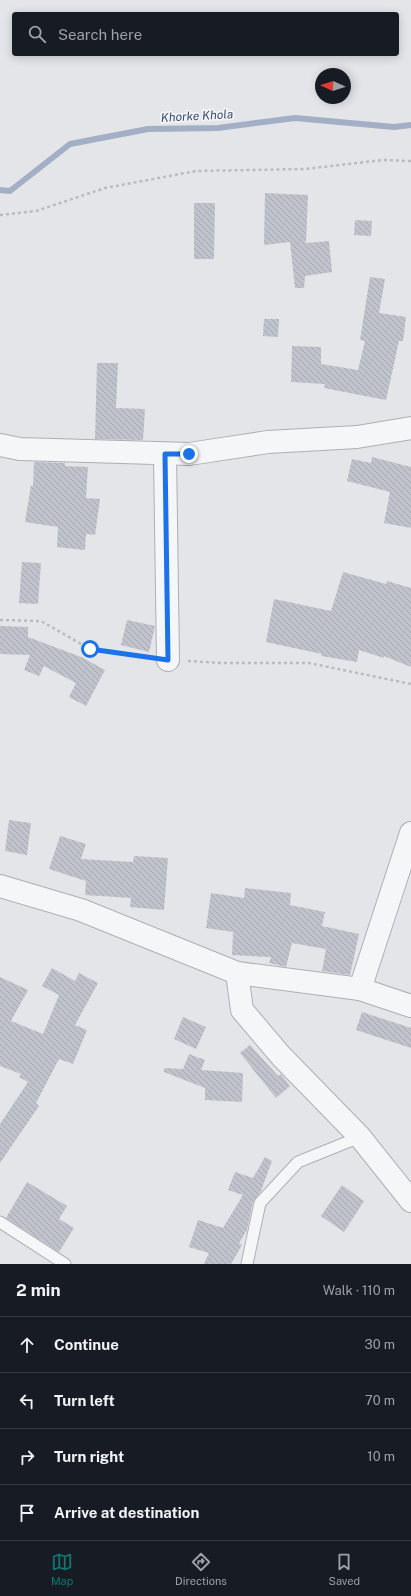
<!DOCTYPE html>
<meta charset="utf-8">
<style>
:root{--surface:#171b24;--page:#242831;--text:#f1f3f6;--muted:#9ea1a6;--line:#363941;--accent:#0f766e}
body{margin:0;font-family:"Public Sans",sans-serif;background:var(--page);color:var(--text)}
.compass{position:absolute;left:315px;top:68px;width:36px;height:36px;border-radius:50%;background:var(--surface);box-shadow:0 2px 10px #0003;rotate:273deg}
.stop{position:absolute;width:12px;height:12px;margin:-9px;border:3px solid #1a73e8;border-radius:50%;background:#fff}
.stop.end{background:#1a73e8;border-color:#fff;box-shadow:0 1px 4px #0008}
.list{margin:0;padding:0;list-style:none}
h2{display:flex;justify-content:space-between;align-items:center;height:52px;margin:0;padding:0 16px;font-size:17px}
h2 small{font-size:13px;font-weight:400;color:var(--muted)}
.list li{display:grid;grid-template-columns:26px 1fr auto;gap:12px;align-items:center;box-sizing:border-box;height:56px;padding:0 16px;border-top:1px solid var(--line)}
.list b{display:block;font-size:15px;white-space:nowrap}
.list em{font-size:13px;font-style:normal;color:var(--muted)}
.icon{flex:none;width:22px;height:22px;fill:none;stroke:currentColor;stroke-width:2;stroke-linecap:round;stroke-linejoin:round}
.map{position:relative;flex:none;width:411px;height:1264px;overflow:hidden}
.search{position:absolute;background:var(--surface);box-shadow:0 2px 10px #0003;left:12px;right:12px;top:12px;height:44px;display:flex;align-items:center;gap:10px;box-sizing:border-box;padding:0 14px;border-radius:4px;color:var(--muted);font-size:15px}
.sheet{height:276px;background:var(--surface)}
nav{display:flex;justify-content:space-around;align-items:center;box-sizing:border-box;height:56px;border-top:1px solid var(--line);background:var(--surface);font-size:11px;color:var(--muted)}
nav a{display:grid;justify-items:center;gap:2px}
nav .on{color:var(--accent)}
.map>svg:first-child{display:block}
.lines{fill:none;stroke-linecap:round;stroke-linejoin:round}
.stream{stroke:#a2afc5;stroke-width:6}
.building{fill:url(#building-back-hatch)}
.service-casing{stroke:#acafb6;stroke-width:13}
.minor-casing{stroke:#acafb6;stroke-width:24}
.path{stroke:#b9bbc1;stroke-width:2.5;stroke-dasharray:3 3;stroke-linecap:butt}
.service{stroke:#f5f6f8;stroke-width:11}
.minor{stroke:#f5f6f8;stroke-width:22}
.route{stroke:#1a73e8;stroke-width:5}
.labels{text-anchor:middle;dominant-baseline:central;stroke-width:3.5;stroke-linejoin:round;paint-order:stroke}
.water-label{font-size:12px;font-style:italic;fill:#3b4d6f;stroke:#f2f4f7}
</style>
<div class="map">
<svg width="411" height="1264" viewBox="0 0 411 1264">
<defs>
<pattern id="building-back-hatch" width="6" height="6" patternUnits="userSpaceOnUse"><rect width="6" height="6" fill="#c0c3cc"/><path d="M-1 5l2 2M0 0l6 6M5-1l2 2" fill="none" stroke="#a5a8b0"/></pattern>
</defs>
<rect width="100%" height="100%" fill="#e3e5e9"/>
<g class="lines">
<polyline class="stream" points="0,190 10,191 70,144 148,129 218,128 295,118 394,127 411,125"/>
</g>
<g class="building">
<polygon points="265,193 308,195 306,243 329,241 332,272 305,276 304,288 295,288 290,242 264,245"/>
<polygon points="194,203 215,203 214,259 194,259"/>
<polygon points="355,220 372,221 371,236 354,235"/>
<polygon points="370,277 385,279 379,313 406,317 403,341 399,341 386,400 324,388 325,384 291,382 292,346 321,347 321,364 358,370 365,341 360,340"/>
<polygon points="264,319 279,319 278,337 263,336"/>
<polygon points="97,363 118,363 116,408 145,409 143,440 95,439"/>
<polygon points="372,457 411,467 411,528 384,523 390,492 347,481 352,459 371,463"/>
<polygon points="34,462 65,463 65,466 88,467 86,498 100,499 95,535 86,534 85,550 57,547 58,527 25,522 31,485 33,486"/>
<polygon points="22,562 41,563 38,604 19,603"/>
<polygon points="343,572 386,584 387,581 411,588 411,667 384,656 384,658 359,650 357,662 321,656 322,654 266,642 274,599 331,611"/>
<polygon points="127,620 155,626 149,652 121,645"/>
<polygon points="0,626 28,627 28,637 81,657 105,670 86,706 69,697 76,683 44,666 39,676 24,670 30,655 0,654"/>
<polygon points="9,820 31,823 27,855 5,851"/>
<polygon points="60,836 86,844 81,859 133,862 134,856 168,858 164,910 130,907 131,898 85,895 86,881 49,869"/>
<polygon points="245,888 291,893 290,905 325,912 322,926 359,934 350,975 322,971 326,949 292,943 286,967 269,963 271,957 232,955 233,932 206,928 211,893 244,898"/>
<polygon points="52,968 75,981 79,973 98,983 75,1025 87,1030 73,1064 59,1059 36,1103 39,1106 0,1163 0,1124 28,1082 19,1077 21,1074 0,1066 0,977 28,990 11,1021 43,1034 59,995 42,986"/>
<polygon points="362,1012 411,1028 411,1048 356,1030"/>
<polygon points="183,1017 206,1027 196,1049 174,1039"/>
<polygon points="250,1045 278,1076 281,1074 290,1086 276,1098 240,1053"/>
<polygon points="189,1054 205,1060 201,1070 243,1073 242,1102 205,1100 205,1088 164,1072 164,1068 183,1069"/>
<polygon points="265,1157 272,1161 261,1191 253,1202 247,1230 239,1243 242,1245 231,1264 204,1264 209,1253 189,1247 198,1220 223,1228 243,1195 228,1190 235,1172 253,1178"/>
<polygon points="27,1182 67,1206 59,1219 74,1228 59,1252 6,1218"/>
<polygon points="342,1185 364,1201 344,1232 321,1216"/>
</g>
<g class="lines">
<defs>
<g id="service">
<polyline points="0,1222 65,1264"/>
<polyline points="247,1264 260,1203 298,1162 360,1137"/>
</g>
<g id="minor">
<polyline points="0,445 20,449 189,454 268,442 357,437 411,428"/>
<polyline points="165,454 168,660"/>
<polyline points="0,886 81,910 237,973 360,989 411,1006"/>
<polyline points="237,973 242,1010 281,1056 360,1137 411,1201"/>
<polyline points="360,989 411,833"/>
</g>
</defs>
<use href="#service" class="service-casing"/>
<use href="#minor" class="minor-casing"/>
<g class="path">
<polyline points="0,215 36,211 105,188 196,171 305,169 383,160 411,161"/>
<polyline points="0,620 41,621 90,649 147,657"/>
<polyline points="188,661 222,663 309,663 411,684"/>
</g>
<use href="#service" class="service"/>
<use href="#minor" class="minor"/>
</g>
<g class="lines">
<polyline class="route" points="90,649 168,660 165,454 189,454"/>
</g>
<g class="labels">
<g class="water-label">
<text transform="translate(197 116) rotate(-3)">Khorke Khola</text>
</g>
</g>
</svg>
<svg class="compass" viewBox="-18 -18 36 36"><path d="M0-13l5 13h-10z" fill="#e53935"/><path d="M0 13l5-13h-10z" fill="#9ea1a6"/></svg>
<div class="stop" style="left:90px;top:649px"></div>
<div class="stop end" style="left:189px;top:454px"></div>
<div class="search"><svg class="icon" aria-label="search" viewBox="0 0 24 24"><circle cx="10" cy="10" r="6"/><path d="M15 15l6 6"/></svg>Search here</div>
</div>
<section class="sheet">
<h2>2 min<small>Walk · 110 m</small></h2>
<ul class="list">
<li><svg class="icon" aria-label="ahead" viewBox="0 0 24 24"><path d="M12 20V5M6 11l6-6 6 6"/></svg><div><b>Continue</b></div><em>30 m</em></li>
<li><svg class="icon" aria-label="left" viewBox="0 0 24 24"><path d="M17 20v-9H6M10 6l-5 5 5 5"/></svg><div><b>Turn left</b></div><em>70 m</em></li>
<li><svg class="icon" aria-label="right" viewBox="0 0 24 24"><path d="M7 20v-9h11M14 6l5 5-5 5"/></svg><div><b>Turn right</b></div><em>10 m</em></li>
<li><svg class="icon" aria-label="arrive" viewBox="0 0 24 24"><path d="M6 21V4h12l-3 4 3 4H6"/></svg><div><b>Arrive at destination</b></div></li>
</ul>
</section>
<nav>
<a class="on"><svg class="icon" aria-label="map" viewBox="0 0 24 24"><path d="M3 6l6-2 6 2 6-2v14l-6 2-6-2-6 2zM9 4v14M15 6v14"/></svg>Map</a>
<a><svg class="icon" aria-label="directions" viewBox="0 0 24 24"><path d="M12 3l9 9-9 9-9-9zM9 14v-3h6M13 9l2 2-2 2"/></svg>Directions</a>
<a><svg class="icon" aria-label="saved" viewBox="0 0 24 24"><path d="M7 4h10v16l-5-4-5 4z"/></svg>Saved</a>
</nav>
